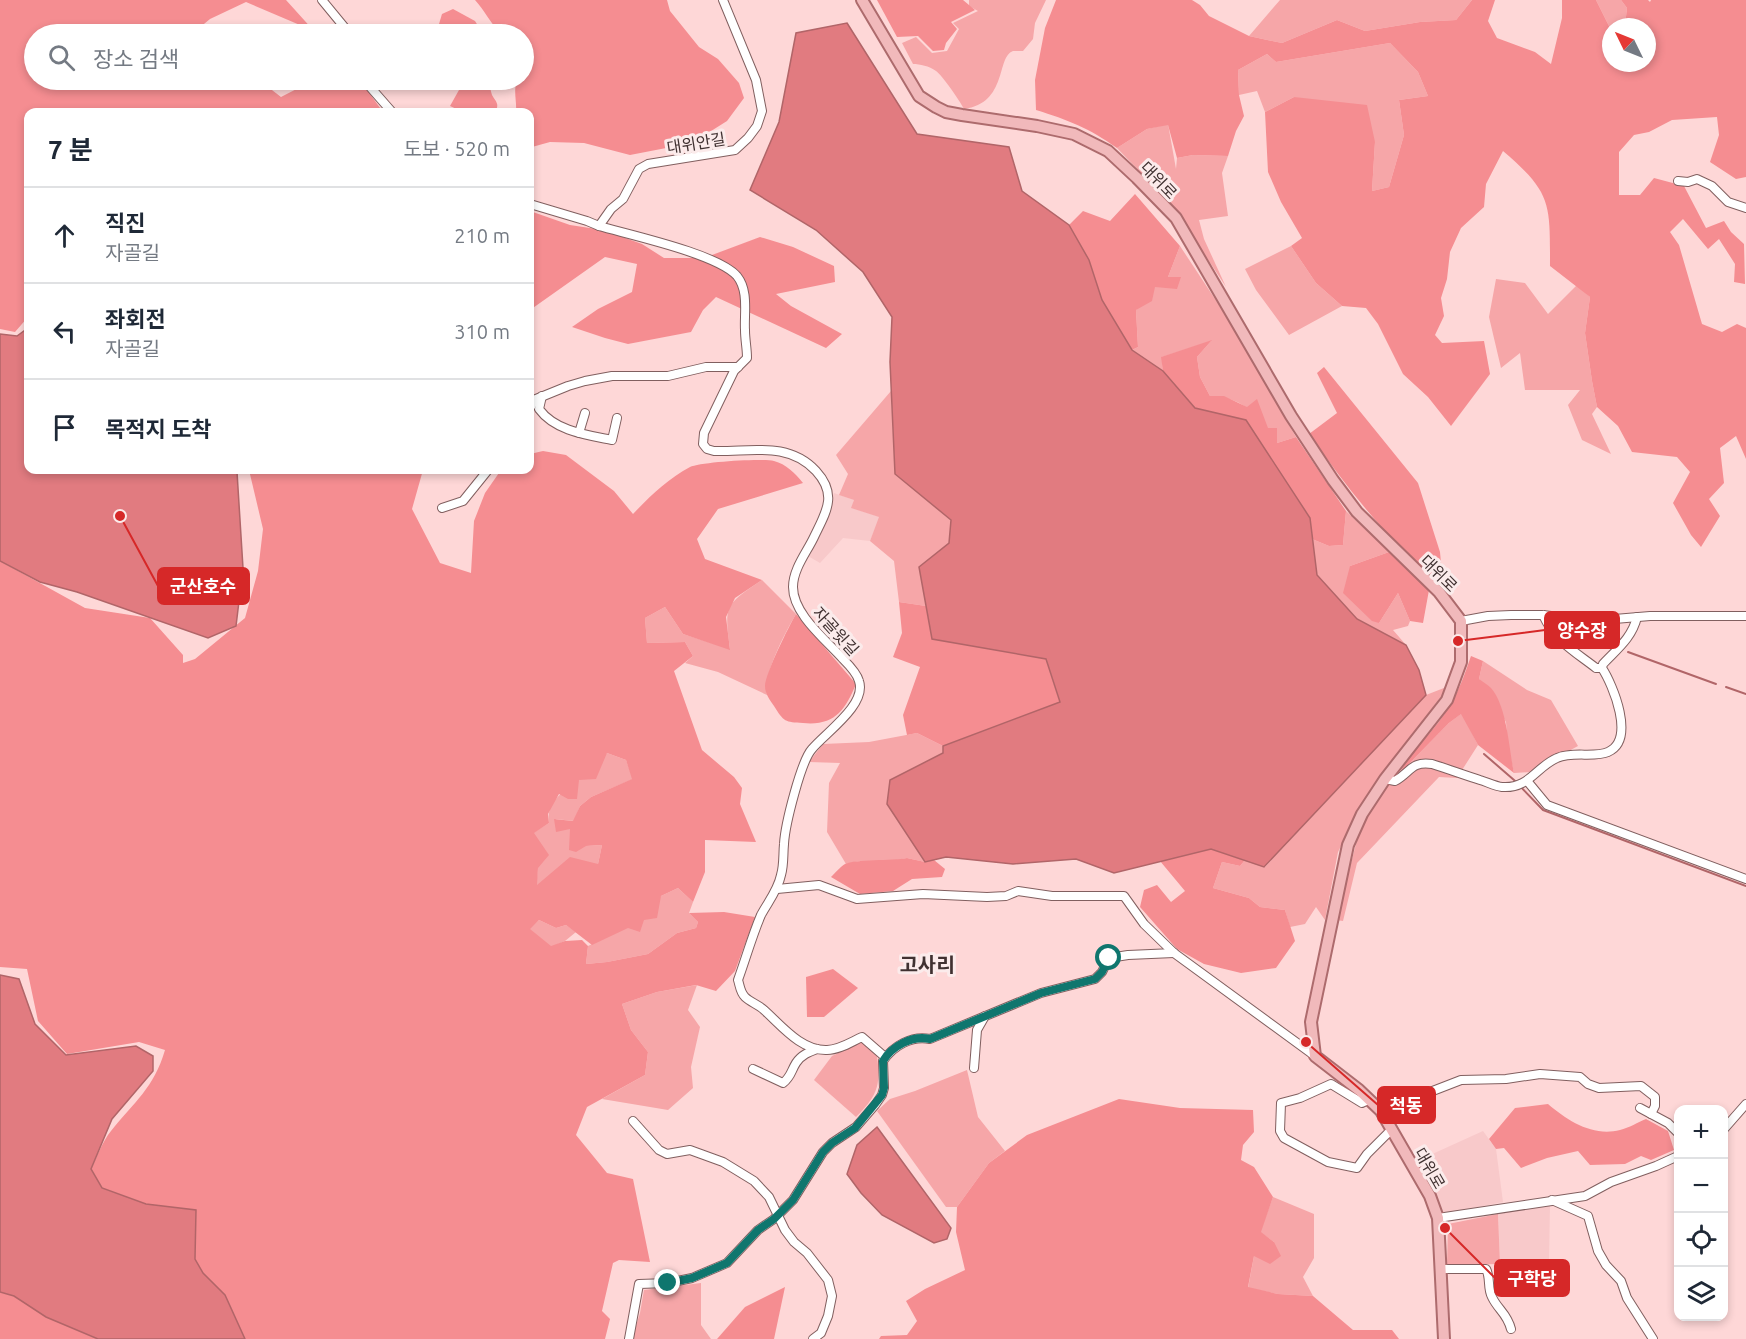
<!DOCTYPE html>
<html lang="ko">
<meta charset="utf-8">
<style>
:root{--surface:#fff;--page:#f2f2f3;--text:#1f2937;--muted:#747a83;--line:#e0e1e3}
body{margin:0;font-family:Ubuntu,"Noto Sans KR",sans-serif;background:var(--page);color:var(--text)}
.controls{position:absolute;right:18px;bottom:18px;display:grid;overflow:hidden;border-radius:12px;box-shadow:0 3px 9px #0003}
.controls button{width:54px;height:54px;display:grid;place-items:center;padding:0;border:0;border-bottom:2px solid var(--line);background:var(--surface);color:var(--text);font:30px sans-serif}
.compass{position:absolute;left:1602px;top:18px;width:54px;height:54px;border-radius:50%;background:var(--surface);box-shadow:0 3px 9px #0003;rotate:313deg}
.stop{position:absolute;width:18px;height:18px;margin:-14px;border:4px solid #0f766e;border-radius:50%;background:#fff}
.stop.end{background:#0f766e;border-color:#fff;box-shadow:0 2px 6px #0008}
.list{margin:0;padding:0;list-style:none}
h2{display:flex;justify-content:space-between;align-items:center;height:78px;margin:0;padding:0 24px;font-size:26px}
h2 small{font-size:20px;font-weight:400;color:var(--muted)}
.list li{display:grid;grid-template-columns:39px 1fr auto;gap:18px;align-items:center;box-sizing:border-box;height:96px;padding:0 24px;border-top:2px solid var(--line)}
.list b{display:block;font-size:22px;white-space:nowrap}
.list p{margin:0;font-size:20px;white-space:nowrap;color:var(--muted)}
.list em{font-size:20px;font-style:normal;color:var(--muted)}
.icon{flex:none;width:33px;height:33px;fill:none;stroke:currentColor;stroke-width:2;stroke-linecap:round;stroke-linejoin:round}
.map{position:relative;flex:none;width:1746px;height:1339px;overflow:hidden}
.search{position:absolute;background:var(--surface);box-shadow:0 3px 9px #0003;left:24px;top:24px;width:510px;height:66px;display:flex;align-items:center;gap:15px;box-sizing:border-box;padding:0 21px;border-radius:33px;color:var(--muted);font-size:22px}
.panel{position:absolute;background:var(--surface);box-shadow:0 3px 9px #0003;left:24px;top:108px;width:510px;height:366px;border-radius:12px}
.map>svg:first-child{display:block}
.built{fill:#f8c9ca}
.green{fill:#f6a6a8}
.forest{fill:#f58d91;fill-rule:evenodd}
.water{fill:#e17b80;stroke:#b16568;stroke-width:1.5}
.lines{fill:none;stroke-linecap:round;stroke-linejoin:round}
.stream{stroke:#b16568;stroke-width:2}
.minor-casing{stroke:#815f5f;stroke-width:10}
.major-casing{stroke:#ad6b6d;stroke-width:14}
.minor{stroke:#fff;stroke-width:8}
.major{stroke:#f1b9bb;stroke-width:10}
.route{stroke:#0f766e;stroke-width:8}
.labels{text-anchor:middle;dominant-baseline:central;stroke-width:6;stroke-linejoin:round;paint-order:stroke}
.street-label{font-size:16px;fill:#403131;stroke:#fbebeb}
.quarter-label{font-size:20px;font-weight:bold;fill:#403131;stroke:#fbebeb}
.leader{fill:none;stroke:#d62828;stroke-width:2}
.callout-dot{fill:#d62828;stroke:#fbebeb;stroke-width:2}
.callout{fill:#d62828;stroke:#d62828;stroke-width:2}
.callout-label{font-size:18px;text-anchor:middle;font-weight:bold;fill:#fff}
</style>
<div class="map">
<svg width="1746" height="1339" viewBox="0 0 1746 1339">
<rect width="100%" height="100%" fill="#fed7d7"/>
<g class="built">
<polygon points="834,493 854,500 852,508 880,517 870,541 843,538 820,563 808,556"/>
<polygon points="1483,1131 1496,1149 1503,1202 1443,1214 1417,1161"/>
<polygon points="1550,1204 1549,1262 1500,1264 1498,1210"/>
</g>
<g class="green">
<path d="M 969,0 L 1046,0 L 1035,23 L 1033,39 L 1023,51 C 1022,51 1014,51 1013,51 C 996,57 1008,103 964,109 C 960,101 942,75 936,71 C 929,66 920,64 913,64 L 902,43 L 916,37 L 932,53 L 947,51 L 959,29 L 953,23 L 978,11 L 969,6 Z"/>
<polygon points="1280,0 1472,0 1456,20 1420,22 1365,31 1337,20 1282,43 1249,36"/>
<polygon points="1596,0 1621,0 1627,8 1625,25 1611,27 1611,30"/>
<polygon points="1390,43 1418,72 1428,96 1399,100 1404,135 1389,187 1372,191 1375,142 1294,97 1265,112 1257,91 1239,95 1238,70 1267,54 1276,62"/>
<polygon points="1168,124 1176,169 1177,158 1193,155 1228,156 1222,173 1228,216 1199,220 1204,239 1226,287 1173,206 1117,148 1147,129"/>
<path d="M 1180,246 L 1219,305 L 1296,437 L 1277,443 C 1260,417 1242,396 1210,396 L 1200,377 L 1197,357 L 1211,341 L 1162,357 L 1163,371 L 1132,350 L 1138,347 L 1136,310 L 1154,287 L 1168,277 Z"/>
<polygon points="1291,246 1316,283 1342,306 1289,335 1256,290 1245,269"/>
<polygon points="1496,279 1525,283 1548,314 1577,285 1590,297 1585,333 1592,381 1597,407 1592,414 1611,454 1582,440 1568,405 1580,390 1525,390 1520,353 1501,368 1489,317"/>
<polygon points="891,391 895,474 951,520 949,543 919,567 926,606 899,602 894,561 870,541 879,517 851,508 854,500 839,495 848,474 836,455"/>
<polygon points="1346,511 1389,552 1350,566 1379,623 1398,593 1410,621 1408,626 1393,630 1406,645 1357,619 1317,575 1312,539 1329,546 1343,545"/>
<path d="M 762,580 L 796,614 C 786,631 762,676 767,695 L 718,672 L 685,663 L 693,656 L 685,642 L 647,643 L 645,618 L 665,607 L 683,634 L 730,649 C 724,605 725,605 762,580 Z"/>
<polygon points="1483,661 1527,690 1551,700 1578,746 1530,772 1514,773 1508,746 1506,722 1479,679"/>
<polygon points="1449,686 1368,793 1338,852 1325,920 1316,907 1305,924 1290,927 1285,910 1260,907 1249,898 1213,888 1222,862 1240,866 1245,860 1265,867 1426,695"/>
<polygon points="1462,713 1478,745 1457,778 1439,777 1357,863 1343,921 1336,920 1361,825 1386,788 1399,774 1449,723"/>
<polygon points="917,733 943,746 943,753 887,804 925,862 907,858 891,861 860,861 846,864 827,832 829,783 840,763 809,762 823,744 869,742"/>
<path d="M 607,753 L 626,760 L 633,779 L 591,797 L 580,806 L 574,821 L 555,819 L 570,829 L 586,846 L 602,845 L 598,864 L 536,886 L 538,868 L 533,833 L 549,823 C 546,799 564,793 579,780 C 589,772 598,762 607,753 Z"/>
<polygon points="678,888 693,902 689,913 698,922 696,928 677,933 648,954 607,962 586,964 588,946 643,920 661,896"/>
<polygon points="539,920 556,928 566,925 576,932 565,941 551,947 529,929"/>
<polygon points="697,985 688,1010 700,1027 691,1067 693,1088 668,1110 602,1099 645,1075 648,1052 631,1030 622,1004 657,992"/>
<path d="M 861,1042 L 876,1049 C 881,1083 880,1093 856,1117 L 814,1080 L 832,1056 Z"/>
<polygon points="967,1070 978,1117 1005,1151 989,1163 957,1207 946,1207 877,1111 890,1099 915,1091"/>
<polygon points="1273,1197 1314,1214 1314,1258 1303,1277 1313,1296 1278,1294 1248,1288 1254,1256 1274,1242 1260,1232"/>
<polygon points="1498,1214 1500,1264 1447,1265 1448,1224"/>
<polygon points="701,1283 701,1325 711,1339 632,1339 640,1313 644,1290"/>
</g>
<g class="forest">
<polygon points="0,0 286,0 314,31 246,2 210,19 193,33 193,34 34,34 34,80 259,80 281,97 314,80 360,80 383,112 28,112 28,317 15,332 0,329"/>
<path d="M 475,0 L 667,0 L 670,11 L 699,47 L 718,59 L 739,83 L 744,98 L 727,121 L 692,143 L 630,155 L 584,143 L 550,142 L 532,147 L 530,145 L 530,112 L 516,112 C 517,101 513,91 517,80 L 524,80 L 524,34 L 501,34 C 491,24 485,11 475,0 Z"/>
<polygon points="877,0 963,0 975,10 951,22 957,29 946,43 944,50 933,51 918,36 897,37"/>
<path d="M 1056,0 L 1192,0 L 1200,5 L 1209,16 L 1249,36 L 1282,43 L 1337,20 L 1365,31 L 1420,22 L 1456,20 L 1472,0 L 1495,0 L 1488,21 L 1497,38 L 1535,52 L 1551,64 L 1562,18 L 1562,0 L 1596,0 L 1611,30 L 1611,63 L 1647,63 L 1647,27 L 1622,27 L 1625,25 L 1627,8 L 1621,0 L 1648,0 L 1650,2 L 1651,0 L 1746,0 L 1746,177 L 1736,179 L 1710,162 L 1719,135 L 1717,117 L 1672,120 L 1649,132 L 1634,135 L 1619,152 L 1619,195 L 1640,195 L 1654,178 L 1684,186 L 1706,228 L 1724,221 L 1731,232 L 1744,244 L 1745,284 L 1734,282 L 1735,264 L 1719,239 L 1708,249 L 1683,219 L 1670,232 L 1679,245 L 1702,324 L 1722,332 L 1737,324 L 1746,328 L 1746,459 L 1736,436 L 1720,448 L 1724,483 L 1709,499 L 1720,516 L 1701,547 L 1691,535 L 1673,503 L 1690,472 L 1677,457 L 1632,452 L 1618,426 L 1597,407 L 1592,381 L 1585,333 L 1590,297 L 1550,266 C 1550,203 1552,193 1503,151 L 1486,184 L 1484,207 L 1461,228 L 1450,252 L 1447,279 L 1441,298 L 1444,316 L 1435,335 L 1442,343 L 1484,341 L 1490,374 L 1451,426 L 1428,397 L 1403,374 L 1378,324 L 1366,308 L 1342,306 L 1316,283 L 1291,246 L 1302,238 L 1281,202 L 1268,172 L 1265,112 L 1294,97 L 1367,105 L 1375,142 L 1372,191 L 1389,187 L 1404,135 L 1399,100 L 1428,96 L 1418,72 L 1390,43 L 1276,62 L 1267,54 L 1238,70 L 1239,95 L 1244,116 L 1236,131 L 1228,156 L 1193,155 L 1177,158 L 1168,125 L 1147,129 L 1117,148 C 1089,128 1068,120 1036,110 L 1035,80 L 1045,28 Z"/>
<polygon points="453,9 475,21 483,34 436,34 442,14"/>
<path d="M 457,80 L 490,80 C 490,84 490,90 492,95 C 496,102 500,104 495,112 L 463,112 L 450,106 L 459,90 Z"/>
<polygon points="1135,194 1180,246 1168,277 1181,277 1177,289 1155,287 1152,301 1136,310 1138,347 1132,350 1102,300 1089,260 1069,225 1083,211 1110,221"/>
<polygon points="530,211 570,225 603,230 642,244 664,258 704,258 760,237 793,247 834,266 835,282 776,294 791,306 842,334 826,348 716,297 703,310 691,332 628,344 605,338 572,327 598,309 632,292 637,264 605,257 530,310"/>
<polygon points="1212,340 1197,357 1200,377 1210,396 1224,396 1247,407 1257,399 1268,428 1277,428 1277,443 1296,437 1346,511 1343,545 1329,546 1312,539 1310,518 1246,421 1195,408 1163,371 1161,357"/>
<path d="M 1324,367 L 1418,483 L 1440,552 L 1443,585 C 1390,544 1348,489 1309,434 L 1337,413 L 1317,373 Z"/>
<path d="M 543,451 L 566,455 L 614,491 L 633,514 C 651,495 668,479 690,467 C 700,462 762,458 774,461 C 786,464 795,473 803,483 L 718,509 L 697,539 L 705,559 L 762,580 L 735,598 L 726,617 L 730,650 L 683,634 L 665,607 L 645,618 L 647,643 L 685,642 L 693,656 L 674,671 L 702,750 L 734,777 L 742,788 L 740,804 L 756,842 L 705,840 L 705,872 L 693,902 L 678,888 L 661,896 L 657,918 L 644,920 L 640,932 L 628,928 L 592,945 L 566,925 L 556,928 L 539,920 L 530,929 L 551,946 L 565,941 L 582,940 L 588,946 L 586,964 L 607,962 L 648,954 L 677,933 L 696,928 L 698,922 L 689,913 L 724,912 L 755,917 L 735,971 L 716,991 L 696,985 L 657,992 L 622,1004 L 631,1030 L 648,1052 L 645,1075 L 587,1107 L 576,1135 L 607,1173 L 633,1179 L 650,1262 L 619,1260 L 613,1263 L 602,1311 L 610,1319 L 605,1339 L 245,1339 L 225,1295 L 203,1273 L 195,1259 L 196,1211 L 146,1204 L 102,1188 L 91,1169 C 97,1157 102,1142 111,1131 C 134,1102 154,1088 165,1050 L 139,1042 L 67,1054 L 38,1021 L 27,969 L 0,967 L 0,561 L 85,608 L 150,618 L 183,655 L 183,663 L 195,659 L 245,618 L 258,571 L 263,529 L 249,470 L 423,470 L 412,509 L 440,563 L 471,573 L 474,521 L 485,493 L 501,470 L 530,470 L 530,454 ZM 607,753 L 626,760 L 632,779 L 591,797 L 580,806 L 573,821 L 554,819 L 556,832 L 570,829 L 569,850 L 576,852 L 586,846 L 602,845 L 598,864 L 570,857 L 537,885 L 538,868 L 549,855 L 534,833 L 549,823 L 548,814 L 559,794 L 568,799 L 577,799 L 579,780 L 596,779 Z"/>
<polygon points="1389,552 1429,590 1423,623 1410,621 1398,593 1379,623 1372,621 1343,593 1350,566"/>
<polygon points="899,602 926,606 932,639 1046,659 1060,703 943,746 917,733 907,735 903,715 920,667 893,657 902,633"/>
<path d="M 796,614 L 856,684 C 845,711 834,726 803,723 C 785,722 784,722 774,706 C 770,700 765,694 765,686 C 765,674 789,626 796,614 Z"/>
<path d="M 1471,656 L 1483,661 L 1479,679 C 1483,682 1488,685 1491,688 C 1507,706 1509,749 1514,773 L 1478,745 L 1461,714 L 1449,723 L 1399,774 C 1412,749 1435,731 1449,707 C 1459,691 1465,673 1471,656 Z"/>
<polygon points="1211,849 1245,860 1240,866 1222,862 1213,888 1249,898 1260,907 1285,910 1295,941 1276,968 1241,973 1204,964 1177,949 1140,907 1144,890 1157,885 1171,902 1185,891 1160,861"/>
<path d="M 907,858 L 925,862 L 934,860 L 945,869 L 942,877 L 912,879 L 893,891 L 860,894 L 831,877 C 835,873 840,867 845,864 C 855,859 892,861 907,858 Z"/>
<polygon points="833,969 858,988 824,1017 807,1017 806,977"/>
<polygon points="1119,1099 1180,1108 1253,1110 1254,1132 1243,1145 1241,1160 1254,1167 1273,1197 1261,1232 1274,1242 1281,1256 1270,1264 1254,1256 1248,1287 1278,1294 1313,1296 1353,1330 1392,1330 1399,1339 879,1339 881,1336 907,1335 917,1321 906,1301 925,1289 965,1270 956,1232 957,1207 989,1163 1027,1135"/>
<path d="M 1548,1104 C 1568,1121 1593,1137 1620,1130 C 1629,1128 1638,1122 1646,1119 L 1668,1131 L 1674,1150 L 1651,1160 L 1641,1156 L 1625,1164 L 1590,1165 L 1578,1151 L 1547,1158 L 1521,1168 L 1504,1148 L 1496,1149 L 1489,1139 L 1515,1108 Z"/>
<polygon points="785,1287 774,1339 717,1339 745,1307"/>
<polygon points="0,1292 14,1296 46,1317 98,1339 0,1339"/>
</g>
<g class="water">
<polygon points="847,23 917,134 1009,147 1022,191 1069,225 1089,260 1102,300 1132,350 1163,371 1195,408 1246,420 1310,518 1317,575 1357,619 1406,645 1419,670 1426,695 1264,867 1211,849 1114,873 1076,859 1013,864 946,857 925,862 887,804 890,780 943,753 943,746 1060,702 1046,659 932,639 919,567 949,543 951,520 895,474 890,362 892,317 863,272 816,230 750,190 779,122 796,33"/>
<polygon points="28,328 28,470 232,470 237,472 243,568 236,626 208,638 77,592 40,582 0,561 0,334 17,336"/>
<polygon points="0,975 19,979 35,1024 66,1055 136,1046 153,1056 153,1071 112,1119 91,1169 102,1188 146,1204 196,1210 195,1259 203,1273 225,1295 245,1339 98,1339 46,1317 14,1296 0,1292"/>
<polygon points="877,1127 951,1228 947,1239 934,1243 882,1215 861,1193 847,1174 857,1145"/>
</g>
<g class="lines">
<g class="stream">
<polyline points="1628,652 1716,684"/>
<polyline points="1726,687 1746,694"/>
<polyline points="1484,754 1514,780 1543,810 1746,886"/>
</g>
<defs>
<g id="minor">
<polyline points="322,0 350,34"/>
<polyline points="364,80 392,112"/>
<polyline points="1678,181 1688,182 1697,179 1712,186 1728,202 1746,208"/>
<path d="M 530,204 L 587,221 L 599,226 C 630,235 718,254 737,276 C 749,291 744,313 745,330 C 745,340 747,348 747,358 L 734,371 L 704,433 L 703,444 L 707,449 L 714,451 C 751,452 788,441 816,471 C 838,495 826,512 814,537 C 807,552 793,569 793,587 C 793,614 825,639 843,659 C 849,665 857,673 859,681 C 867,705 825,733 812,749 C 801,761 785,825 784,844 C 783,854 784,865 781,875 C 778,890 768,902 761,915 C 752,936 746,958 738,980 C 740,986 740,992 745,997 C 750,1002 759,1005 764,1010 C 781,1025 801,1051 827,1050 C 839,1050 851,1042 862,1037 L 885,1057"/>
<polyline points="599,226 611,209 623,199 639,169 648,164 735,150 748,138 757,126 762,111 756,80 723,0"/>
<path d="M 542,396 L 539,409 C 555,431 587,435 612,440 L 617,418"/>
<polyline points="530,408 536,399 568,386 585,381 612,376 668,376 706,367 738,367"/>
<polyline points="579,433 585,413"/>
<polyline points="442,508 463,501 488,470"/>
<path d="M 1543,615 C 1555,641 1574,651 1596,668 L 1602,668"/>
<polyline points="1461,621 1488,616 1511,615 1543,615 1591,621 1650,616 1746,616"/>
<path d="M 1385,779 L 1395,781 C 1411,772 1411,761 1432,764 C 1448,769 1464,775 1480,780 C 1487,782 1495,786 1502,787 C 1529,789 1536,767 1557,758 C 1572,751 1595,758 1608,752 C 1636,740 1613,685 1602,668 L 1603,664 C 1617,649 1632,638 1637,617"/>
<polyline points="1528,782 1547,805 1746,879"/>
<polyline points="777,889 819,885 857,899 923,894 987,897 1006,896 1018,891 1052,896 1124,896 1144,924 1174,953 1315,1056"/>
<polyline points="974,1068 977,1030 985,1016"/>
<path d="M 753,1069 L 783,1083 C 791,1077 791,1071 796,1063 C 801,1055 809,1052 817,1049"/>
<polyline points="1368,1100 1362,1103 1331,1084 1300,1098 1281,1103 1280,1131 1284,1138 1328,1162 1357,1168 1367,1154 1391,1130"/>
<polyline points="1640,1108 1668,1123 1678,1133"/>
<polyline points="1381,1111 1461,1080 1506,1079 1540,1074 1580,1077 1588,1084 1599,1088 1641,1086 1655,1097 1655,1106 1651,1114"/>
<polyline points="633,1121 659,1150 667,1154 690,1150 723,1162 754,1181 769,1197 785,1230 794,1242 807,1253 828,1280 832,1296 828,1316 821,1333 813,1339"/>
<polyline points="1724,1129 1746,1104"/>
<polyline points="1552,1200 1588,1216 1598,1251 1606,1265 1621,1281 1627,1298 1653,1339"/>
<polyline points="1438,1218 1585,1196 1611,1182 1656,1166 1678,1156"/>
<path d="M 1442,1269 L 1486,1269 C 1491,1278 1487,1288 1492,1297 C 1498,1310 1507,1313 1511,1329"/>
<path d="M 629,1339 L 639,1284 L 668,1283 L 692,1278 L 727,1263 L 758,1230 L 774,1219 L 793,1200 L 823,1152 L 832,1143 L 856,1127 L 875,1105 L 882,1095 L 884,1088 L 883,1061 C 893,1046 912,1035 930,1039 L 1041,993 L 1095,979 L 1102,972 L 1109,958 L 1128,955 L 1174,953"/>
</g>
<polyline id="major" points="862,0 919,96 936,107 946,112 962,115 1037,126 1074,134 1108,151 1137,178 1176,218 1291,416 1333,480 1357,512 1439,592 1461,621 1461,662 1447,700 1385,779 1362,814 1348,845 1311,1022 1315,1056 1359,1090 1381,1111 1430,1196 1438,1218 1444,1339"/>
</defs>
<use href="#minor" class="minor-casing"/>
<use href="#major" class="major-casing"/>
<use href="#minor" class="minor"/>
<use href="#major" class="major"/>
</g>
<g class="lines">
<path class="route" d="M 668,1283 L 692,1278 L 727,1263 L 758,1230 L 774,1219 L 793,1200 L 823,1152 L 832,1143 L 855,1128 L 882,1095 L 884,1088 L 883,1061 C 892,1046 912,1035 930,1039 L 1041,993 L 1095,979 L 1102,972 L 1109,958"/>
</g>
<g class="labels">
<g class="street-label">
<text transform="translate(696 143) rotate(-9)">대위안길</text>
<text transform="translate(1159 180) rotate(46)">대위로</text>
<text transform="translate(1439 573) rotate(45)">대위로</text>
<text transform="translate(836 631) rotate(48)">자골윗길</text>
<text transform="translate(1430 1168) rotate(60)">대위로</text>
</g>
<g class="quarter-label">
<text x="927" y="964">고사리</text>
</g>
</g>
<path class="leader" d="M120 516L158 586M1458 641L1545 630M1306 1042L1378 1105M1445 1228L1495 1278"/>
<g class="callout-dot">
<circle cx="120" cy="516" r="6"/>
<circle cx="1458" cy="641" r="6"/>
<circle cx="1306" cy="1042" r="6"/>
<circle cx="1445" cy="1228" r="6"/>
</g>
<g class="callout">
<rect x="158" y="568" width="91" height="36" rx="6"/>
<rect x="1545" y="612" width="74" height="36" rx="6"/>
<rect x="1378" y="1087" width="57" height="36" rx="6"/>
<rect x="1495" y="1260" width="74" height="36" rx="6"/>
</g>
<g class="callout-label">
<text x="203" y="593">군산호수</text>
<text x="1582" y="637">양수장</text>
<text x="1406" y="1112">척동</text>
<text x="1532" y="1285">구학당</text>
</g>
</svg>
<div class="controls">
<button>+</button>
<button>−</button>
<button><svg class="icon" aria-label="locate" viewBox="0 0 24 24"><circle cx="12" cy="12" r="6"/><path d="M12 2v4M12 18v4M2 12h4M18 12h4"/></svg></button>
<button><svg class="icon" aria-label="layers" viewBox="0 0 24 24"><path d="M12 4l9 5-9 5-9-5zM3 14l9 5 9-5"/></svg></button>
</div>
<svg class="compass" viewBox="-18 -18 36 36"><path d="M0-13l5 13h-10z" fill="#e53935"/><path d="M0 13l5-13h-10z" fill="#747a83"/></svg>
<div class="stop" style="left:1109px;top:958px"></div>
<div class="stop end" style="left:668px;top:1283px"></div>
<div class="search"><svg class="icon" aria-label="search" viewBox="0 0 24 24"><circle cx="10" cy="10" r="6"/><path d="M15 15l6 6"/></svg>장소 검색</div>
<section class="panel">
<h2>7 분<small>도보 · 520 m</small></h2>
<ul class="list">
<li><svg class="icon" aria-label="ahead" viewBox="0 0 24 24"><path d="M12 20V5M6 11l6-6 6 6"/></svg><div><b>직진</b><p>자골길</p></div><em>210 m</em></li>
<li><svg class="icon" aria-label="left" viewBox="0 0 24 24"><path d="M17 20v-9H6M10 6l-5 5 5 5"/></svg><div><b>좌회전</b><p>자골길</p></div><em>310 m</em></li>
<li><svg class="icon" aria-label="arrive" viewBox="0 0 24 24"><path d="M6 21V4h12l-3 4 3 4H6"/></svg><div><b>목적지 도착</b></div></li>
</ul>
</section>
</div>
